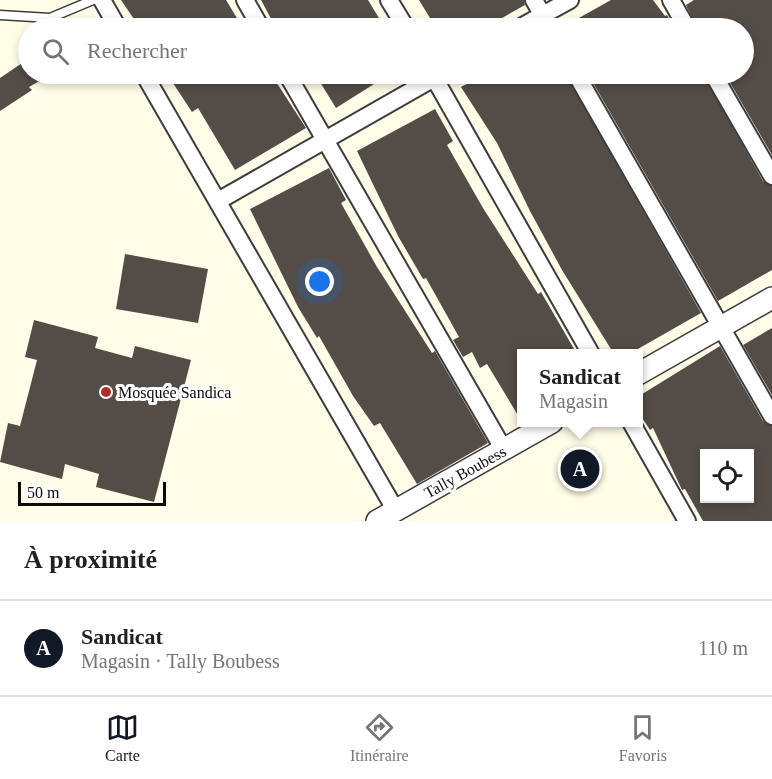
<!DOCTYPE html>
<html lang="fr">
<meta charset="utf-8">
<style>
:root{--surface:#fff;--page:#f6f6f6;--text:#202124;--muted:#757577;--line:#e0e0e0;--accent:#111827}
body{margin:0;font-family:Georgia,serif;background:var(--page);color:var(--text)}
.controls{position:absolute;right:18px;bottom:18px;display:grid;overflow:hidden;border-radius:0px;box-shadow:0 3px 9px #0003}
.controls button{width:54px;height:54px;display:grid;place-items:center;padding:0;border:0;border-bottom:2px solid var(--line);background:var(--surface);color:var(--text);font:30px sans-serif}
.scale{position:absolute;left:18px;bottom:15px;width:148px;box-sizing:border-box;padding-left:6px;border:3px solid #0a0a0a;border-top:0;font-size:16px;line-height:21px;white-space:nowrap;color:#0a0a0a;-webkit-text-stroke:4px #fff;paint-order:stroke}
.you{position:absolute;left:320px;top:282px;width:21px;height:21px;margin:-15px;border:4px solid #fff;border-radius:50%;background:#1a73e8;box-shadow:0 0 0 9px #1a73e833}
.badge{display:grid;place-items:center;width:39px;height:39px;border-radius:50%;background:var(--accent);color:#fff;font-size:20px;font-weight:700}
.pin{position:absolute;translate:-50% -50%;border:3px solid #fff;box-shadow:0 2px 6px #0006}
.popup{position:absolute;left:517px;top:349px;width:126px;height:78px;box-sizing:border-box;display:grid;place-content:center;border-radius:0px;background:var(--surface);filter:drop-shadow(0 2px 4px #0005);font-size:20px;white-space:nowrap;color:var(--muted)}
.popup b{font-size:22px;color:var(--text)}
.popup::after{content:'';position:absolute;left:50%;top:100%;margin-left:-12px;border:12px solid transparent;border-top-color:var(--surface)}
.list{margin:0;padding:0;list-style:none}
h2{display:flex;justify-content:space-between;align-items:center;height:78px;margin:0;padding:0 24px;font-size:26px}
h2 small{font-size:20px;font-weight:400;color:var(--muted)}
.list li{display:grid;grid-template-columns:39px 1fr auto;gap:18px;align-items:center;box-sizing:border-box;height:96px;padding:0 24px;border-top:2px solid var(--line)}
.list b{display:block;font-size:22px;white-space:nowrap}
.list p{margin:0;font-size:20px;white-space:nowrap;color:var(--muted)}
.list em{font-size:20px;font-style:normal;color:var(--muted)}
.icon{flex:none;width:33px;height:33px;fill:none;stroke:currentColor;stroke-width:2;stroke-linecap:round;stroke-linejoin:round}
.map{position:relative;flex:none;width:772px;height:521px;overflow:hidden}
.search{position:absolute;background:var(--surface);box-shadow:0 3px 9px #0003;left:18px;right:18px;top:18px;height:66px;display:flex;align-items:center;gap:15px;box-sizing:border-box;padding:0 21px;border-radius:33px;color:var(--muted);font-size:22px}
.sheet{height:174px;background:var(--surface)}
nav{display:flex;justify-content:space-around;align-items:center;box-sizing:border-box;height:84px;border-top:2px solid var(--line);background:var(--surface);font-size:16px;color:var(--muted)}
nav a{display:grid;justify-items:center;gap:3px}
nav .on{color:var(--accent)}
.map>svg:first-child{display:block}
.building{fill:#534c47;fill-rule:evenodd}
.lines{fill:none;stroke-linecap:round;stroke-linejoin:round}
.service-casing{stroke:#3d3d3d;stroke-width:11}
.minor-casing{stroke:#3d3d3d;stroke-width:20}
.tertiary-casing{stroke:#3d3d3d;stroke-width:24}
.service{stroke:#fff;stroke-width:8}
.minor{stroke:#fff;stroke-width:16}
.tertiary{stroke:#fff;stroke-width:21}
.poi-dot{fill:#b72b26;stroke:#fff;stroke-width:2}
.labels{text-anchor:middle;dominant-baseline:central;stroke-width:6;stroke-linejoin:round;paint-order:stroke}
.poi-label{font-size:16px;fill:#0a0a0a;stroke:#fff;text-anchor:start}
.street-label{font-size:16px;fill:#0a0a0a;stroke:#fff}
</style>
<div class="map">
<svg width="772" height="521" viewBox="0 0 772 521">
<rect width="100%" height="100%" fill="#fffce8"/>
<g class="building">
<polygon points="121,0 226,0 243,28 140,28"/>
<polygon points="261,0 368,0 385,28 276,28"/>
<polygon points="419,0 524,0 525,5 484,28 436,28"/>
<polygon points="611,0 653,0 665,16 667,15 675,28 561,28"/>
<polygon points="694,0 772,0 772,155 725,74 744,74 744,28 697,28 686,5"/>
<polygon points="28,59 28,74 52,74 29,87 32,90 0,111 0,78"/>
<polygon points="167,74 271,74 306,128 235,170 198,108 192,112"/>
<polygon points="315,74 390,74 336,108"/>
<polygon points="485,74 566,74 701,313 629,354 614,354 562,270 530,211 497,143 461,87"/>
<polygon points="588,74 703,74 763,181 772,186 772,270 718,301"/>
<polygon points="435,109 453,141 447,145 483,208 538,294 541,292 577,354 522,354 522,422 487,364 480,368 472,352 463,357 453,340 459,337 426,278 423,279 398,236 357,151"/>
<polygon points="329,168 346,200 341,203 377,267 432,353 435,351 488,443 417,484 380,423 374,426 353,396 319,336 317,338 298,307 250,209"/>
<polygon points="125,254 208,269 198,323 116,309"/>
<polygon points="34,320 98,337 95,348 132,358 135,346 191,360 154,502 96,487 99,474 65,464 62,479 0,462 8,423 20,426 37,360 25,357"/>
<polygon points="772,328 772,395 743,345"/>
<path d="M 720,346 L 763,421 L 772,426 L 772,521 L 703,521 L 685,489 L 682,490 L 653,428 L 650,430 L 639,413 L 639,396 ZM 705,453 L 750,453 L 750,498 L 705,498 Z"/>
</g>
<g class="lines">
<defs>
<polyline id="service" points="0,15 50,18 93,0"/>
<g id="minor">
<polyline points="102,0 118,28"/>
<polyline points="245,0 261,28"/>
<polyline points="389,0 406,28"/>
<polyline points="534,0 550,28"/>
<polyline points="671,0 687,28"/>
<polyline points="519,28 570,0"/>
<polyline points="144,74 396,511"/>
<polyline points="287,74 504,450"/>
<polyline points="432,74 591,354"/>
<polyline points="576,74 772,416"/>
<polyline points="713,74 772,176"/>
<polyline points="218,201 441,74"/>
<polyline points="631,422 687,521"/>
</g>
<g id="tertiary">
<polyline points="638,374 772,298"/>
<polyline points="377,521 552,422"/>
</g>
</defs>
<use href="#service" class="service-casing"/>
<use href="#minor" class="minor-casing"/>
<use href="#tertiary" class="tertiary-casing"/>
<use href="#service" class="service"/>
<use href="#minor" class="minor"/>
<use href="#tertiary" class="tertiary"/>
</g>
<circle class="poi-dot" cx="106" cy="392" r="6"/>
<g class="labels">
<g class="poi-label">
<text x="118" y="392">Mosquée Sandica</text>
</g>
<g class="street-label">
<text transform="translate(465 472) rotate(-29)">Tally Boubess</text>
</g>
</g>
</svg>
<div class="controls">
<button><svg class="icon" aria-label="locate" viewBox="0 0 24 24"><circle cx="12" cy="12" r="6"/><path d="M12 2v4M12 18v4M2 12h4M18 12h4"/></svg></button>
</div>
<div class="scale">50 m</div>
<div class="you"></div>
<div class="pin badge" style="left:580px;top:469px">A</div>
<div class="popup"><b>Sandicat</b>Magasin</div>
<div class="search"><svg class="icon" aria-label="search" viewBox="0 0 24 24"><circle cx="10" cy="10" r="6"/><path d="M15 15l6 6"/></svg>Rechercher</div>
</div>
<section class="sheet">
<h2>À proximité<small></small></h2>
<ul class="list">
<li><span class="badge">A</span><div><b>Sandicat</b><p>Magasin · Tally Boubess</p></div><em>110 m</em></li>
</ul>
</section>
<nav>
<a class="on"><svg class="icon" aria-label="map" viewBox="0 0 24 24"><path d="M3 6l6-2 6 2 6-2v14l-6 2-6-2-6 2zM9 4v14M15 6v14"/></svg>Carte</a>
<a><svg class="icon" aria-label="directions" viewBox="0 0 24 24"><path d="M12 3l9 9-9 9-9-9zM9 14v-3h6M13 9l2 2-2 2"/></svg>Itinéraire</a>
<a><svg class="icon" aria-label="saved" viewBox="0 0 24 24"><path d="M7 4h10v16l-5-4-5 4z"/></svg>Favoris</a>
</nav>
